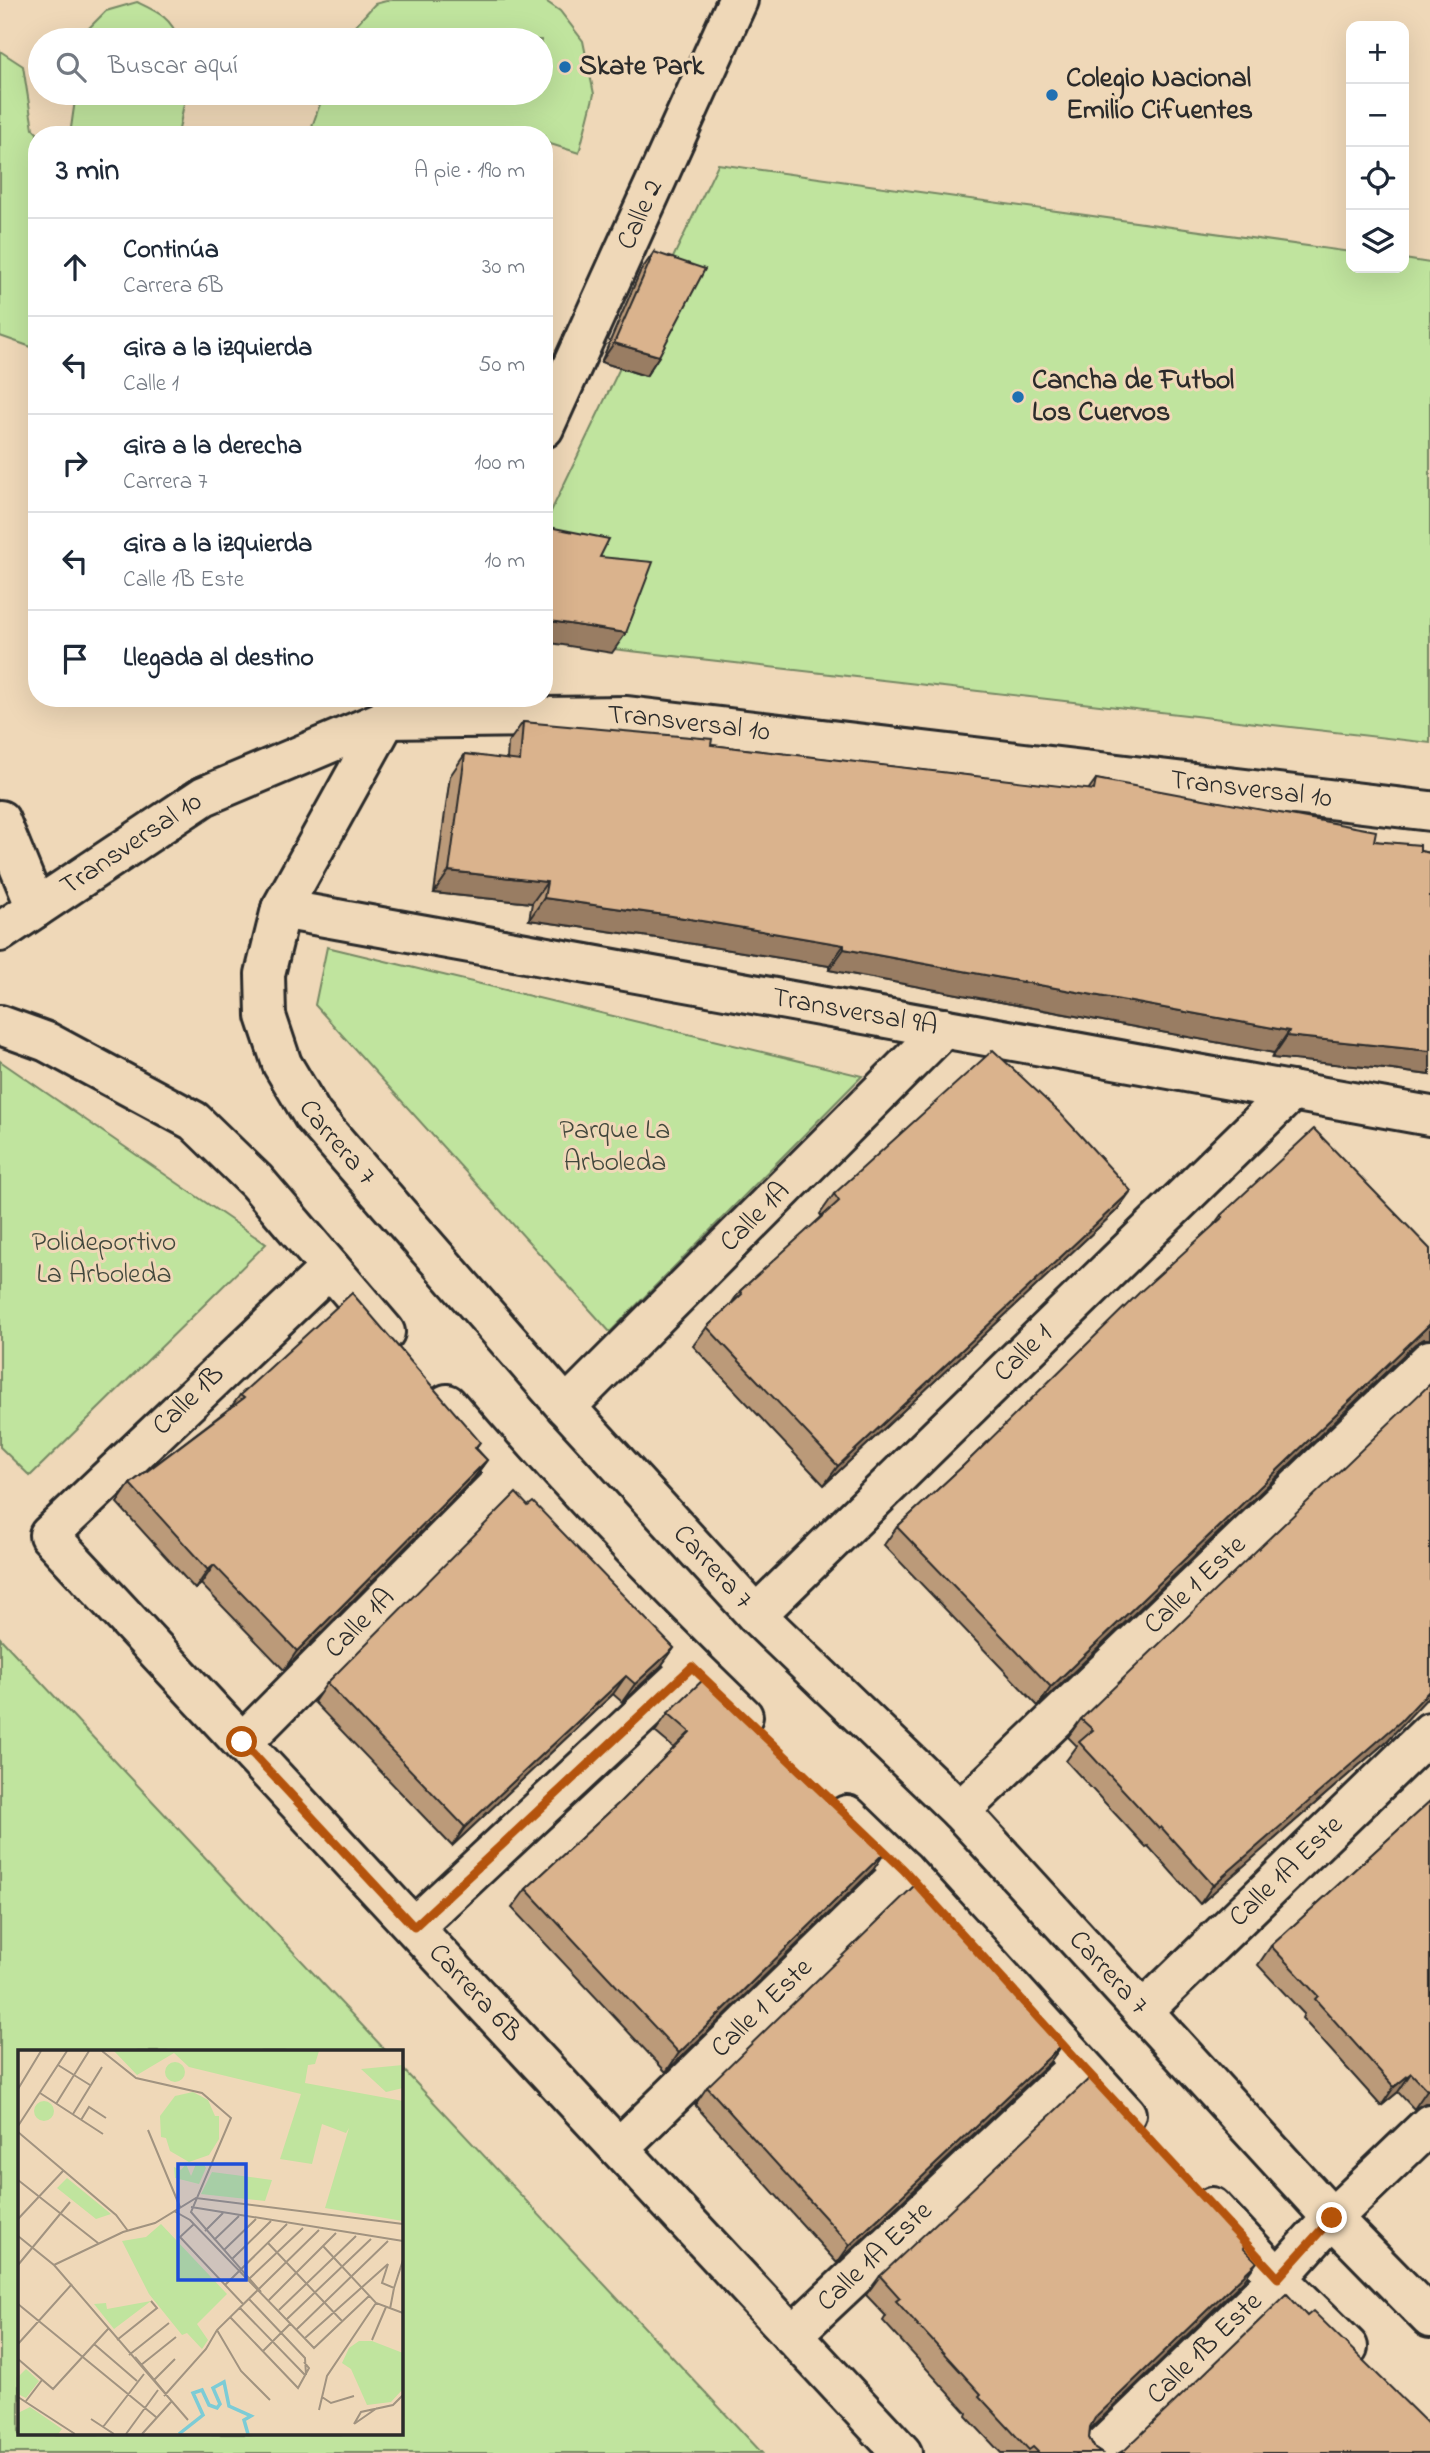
<!DOCTYPE html>
<html lang="es">
<meta charset="utf-8">
<style>
:root{--surface:#fff;--page:#f2f2f3;--text:#1f2937;--muted:#747a83;--line:#e0e1e3}
body{margin:0;font-family:"Indie Flower",sans-serif;background:var(--page);color:var(--text)}
.controls{position:absolute;right:21px;top:21px;display:grid;overflow:hidden;border-radius:14px;box-shadow:0 7px 28px #0002}
.controls button{width:63px;height:63px;display:grid;place-items:center;padding:0;border:0;border-bottom:2px solid var(--line);background:var(--surface);color:var(--text);font:35px sans-serif}
.stop{position:absolute;width:21px;height:21px;margin:-16px;border:5px solid #b45309;border-radius:50%;background:#fff}
.stop.end{background:#b45309;border-color:#fff;box-shadow:0 2px 7px #0008}
.list{margin:0;padding:0;list-style:none}
h2{display:flex;justify-content:space-between;align-items:center;height:91px;margin:0;padding:0 28px;font-size:30px}
h2 small{font-size:23px;font-weight:400;color:var(--muted)}
.list li{display:grid;grid-template-columns:46px 1fr auto;gap:21px;align-items:center;box-sizing:border-box;height:98px;padding:0 28px;border-top:2px solid var(--line)}
.list b{display:block;font-size:26px;white-space:nowrap}
.list p{margin:0;font-size:23px;white-space:nowrap;color:var(--muted)}
.list em{font-size:23px;font-style:normal;color:var(--muted)}
.icon{flex:none;width:38px;height:38px;fill:none;stroke:currentColor;stroke-width:2;stroke-linecap:round;stroke-linejoin:round}
.map{position:relative;flex:none;width:1430px;height:2453px;overflow:hidden}
.search{position:absolute;background:var(--surface);box-shadow:0 7px 28px #0002;left:28px;top:28px;width:525px;height:77px;display:flex;align-items:center;gap:18px;box-sizing:border-box;padding:0 24px;border-radius:38px;color:var(--muted);font-size:26px}
.panel{position:absolute;background:var(--surface);box-shadow:0 7px 28px #0002;left:28px;top:126px;width:525px;height:581px;border-radius:28px}
.map>svg:first-child{display:block}
.green{fill:#c0e49e;stroke:#768864;stroke-width:2}
.lines{fill:none;stroke-linecap:round;stroke-linejoin:round}
.minor-casing{stroke:#2b2b2b;stroke-width:44}
.secondary-casing{stroke:#2b2b2b;stroke-width:44}
.minor{stroke:#efd8b8;stroke-width:38}
.secondary{stroke:#efd8b8;stroke-width:38}
.wall{fill:#bb9a79;stroke:#2b2b2b;stroke-width:2}
.shaded-wall{fill:#997d63;stroke:#2b2b2b;stroke-width:2}
.building{fill:#dab38d;stroke:#2b2b2b;stroke-width:2}
.route{stroke:#b45309;stroke-width:9}
.poi-dot{fill:#1f6fb2;stroke:#efd8b8;stroke-width:2.5}
.labels{text-anchor:middle;dominant-baseline:central;stroke-width:6;stroke-linejoin:round;paint-order:stroke}
.poi-label{font-size:28px;font-weight:bold;fill:#2b2b2b;stroke:#efd8b8;text-anchor:start}
.street-label{font-size:28px;fill:#2b2b2b;stroke:#efd8b8}
.park-label{font-size:28px;fill:#41473c;stroke:#efd8b8}
.inset-river{fill:none;stroke:#7cccd6;stroke-width:3.5}
.inset-road{fill:none;stroke:#a19380;stroke-width:2}
.view{fill:#1d4ed8;fill-opacity:0.15;stroke:#1d4ed8;stroke-width:3.5}
.inset-edge{fill:none;stroke:#2b2b2b;stroke-width:3.5}
</style>
<div class="map">
<svg width="1430" height="2453" viewBox="0 0 1430 2453">
<rect width="100%" height="100%" fill="#efd8b8"/>
<filter id="ink" filterUnits="userSpaceOnUse"><feTurbulence type="fractalNoise" baseFrequency=".0143" numOctaves="2"/><feDisplacementMap in="SourceGraphic" scale="14" xChannelSelector="R" yChannelSelector="G"/><feConvolveMatrix kernelMatrix="1 2 1 2 8 2 1 2 1" color-interpolation-filters="sRGB"/></filter>
<g filter="url(#ink)">
<g class="green">
<polygon points="390,0 544,0 560,11 583,41 594,94 579,153 544,142 544,135 309,135 324,93 541,93 541,40 342,40 375,4"/>
<path d="M 137,2 C 156,11 173,18 178,40 L 80,40 L 82,35 L 106,11 Z"/>
<polygon points="0,51 23,66 33,129 39,135 37,135 37,349 0,336"/>
<polygon points="76,93 186,93 178,135 70,135"/>
<polygon points="718,164 1351,252 1351,268 1404,268 1404,259 1430,263 1430,743 544,641 544,526"/>
<polygon points="327,947 862,1076 610,1332 315,1005"/>
<polygon points="0,1061 266,1244 30,1476 0,1447"/>
<polygon points="0,1638 387,2052 19,2052 19,2434 401,2434 401,2067 762,2453 0,2453"/>
</g>
<g class="lines">
<defs>
<g id="minor">
<path id="s1" d="M 544,428 L 738,0"/>
<path id="s2" d="M 398,698 L 281,909 L 265,974 L 266,1016 L 282,1064 L 313,1116 L 566,1407 L 756,1615 L 960,1811 L 1332,2218 L 1430,2318"/>
<polyline points="0,820 36,908"/>
<path id="s3" d="M 281,909 L 1430,1116"/>
<polyline points="0,1025 47,1042 194,1121 256,1181 385,1332"/>
<path id="s4" d="M 330,1268 L 49,1535 L 902,2453"/>
<path d="M 447,1404 C 540,1513 640,1617 743,1716"/>
<path id="s5" d="M 566,1407 L 944,1028"/>
<path id="s6" d="M 756,1615 L 1292,1091"/>
<path id="s7" d="M 242,1743 L 508,1475"/>
<path id="s8" d="M 960,1811 L 1430,1360"/>
<polyline points="847,1815 904,1870 1126,2114"/>
<polyline points="414,1927 692,1667"/>
<path id="s9" d="M 1143,2011 L 1430,1732"/>
<path id="s10" d="M 619,2148 L 904,1870"/>
<polyline points="1212,2207 1278,2278 1348,2347"/>
<path id="s11" d="M 792,2335 L 1080,2064"/>
<path id="s12" d="M 1097,2453 L 1278,2278 L 1332,2218 L 1430,2124"/>
</g>
<g id="secondary">
<path id="s13" d="M 0,932 L 204,796 L 387,719 L 627,716 L 1430,811"/>
</g>
</defs>
<use href="#minor" class="minor-casing"/>
<use href="#secondary" class="secondary-casing"/>
<use href="#minor" class="minor"/>
<use href="#secondary" class="secondary"/>
</g>
<g class="wall">
<polygon points="654,252 659,356 646,376 601,362 640,272"/>
<polygon points="523,722 711,745 1088,790 1096,779 1420,851 1430,853 1430,1075 1385,1069 1272,1058 1274,1053 829,970 829,966 657,938 529,920 532,903 434,893 450,776 465,754 507,760 508,743"/>
<polygon points="834,1194 1117,1210 824,1485 693,1346 707,1327 731,1304 740,1291 822,1217 820,1214"/>
<polygon points="1221,1215 1424,1339 1415,1344 1038,1706 884,1545 897,1527 963,1466 1212,1227"/>
<polygon points="240,1395 480,1442 476,1448 487,1460 473,1479 284,1670 201,1584 195,1589 117,1503 130,1484 231,1407"/>
<polygon points="528,1506 674,1648 661,1666 622,1702 613,1694 452,1846 314,1702 327,1683"/>
<polygon points="668,1713 873,1870 666,2072 512,1908 526,1889 618,1804 674,1748 655,1732"/>
<polygon points="1081,1719 1388,1740 1200,1904 1148,1846 1146,1847 1066,1761 1077,1746 1068,1737"/>
<polygon points="1430,1801 1430,2103 1425,2103 1414,2109 1398,2092 1381,2106 1302,2018 1304,2014 1258,1965 1271,1946"/>
<polygon points="1062,2045 1049,2063 837,2263 695,2105 707,2087"/>
<polygon points="1244,2248 1243,2281 1090,2430 1089,2438 1095,2449 1101,2453 1001,2453 966,2416 967,2413 883,2321 886,2316 866,2295 880,2276"/>
</g>
<g class="shaded-wall">
<polygon points="614,343 659,356 646,376 601,362"/>
<polygon points="544,620 626,633 612,653 544,642"/>
<polygon points="449,871 547,882 532,903 434,893"/>
<polygon points="544,898 672,916 844,945 829,966 657,938 529,920"/>
<polygon points="844,949 1289,1031 1274,1053 829,970"/>
<polygon points="1287,1036 1430,1051 1430,1075 1385,1069 1272,1058"/>
<polygon points="1131,1191 1117,1210 824,1485 838,1466"/>
<polygon points="1430,1324 1430,1339 1424,1339 1415,1344 1038,1706 1051,1687"/>
<polygon points="487,1460 473,1479 284,1670 297,1651"/>
<polygon points="214,1565 201,1584 195,1589 208,1570"/>
<polygon points="674,1648 661,1666 622,1702 635,1684"/>
<polygon points="626,1676 613,1694 452,1846 465,1827"/>
<polygon points="1430,1690 1430,1695 1388,1740 1200,1904 1213,1885"/>
<polygon points="886,1851 873,1870 666,2072 679,2053"/>
<polygon points="1062,2045 1049,2063 837,2263 850,2245"/>
<polygon points="1411,2073 1398,2092 1381,2106 1394,2087"/>
<polygon points="1430,2089 1430,2103 1425,2103 1414,2109 1427,2090"/>
<polygon points="1257,2262 1243,2281 1082,2437 1095,2418"/>
</g>
<g class="building">
<polygon points="654,252 705,269 659,356 614,343"/>
<polygon points="544,526 609,539 600,557 653,562 626,633 544,620"/>
<polygon points="523,722 712,739 711,745 1094,790 1096,779 1376,831 1374,841 1420,845 1420,851 1430,853 1430,1051 1287,1036 1289,1031 844,949 844,945 672,916 544,898 547,882 449,871 465,754 520,761"/>
<polygon points="993,1050 1060,1113 1131,1191 838,1466 707,1327 742,1294 740,1291 839,1201 834,1194"/>
<polygon points="1314,1129 1430,1249 1430,1324 1051,1687 897,1527 963,1466 1140,1292 1223,1217 1221,1215"/>
<polygon points="352,1293 480,1442 475,1448 487,1460 297,1651 214,1565 208,1570 130,1484 244,1398 240,1395"/>
<polygon points="1430,1384 1430,1690 1401,1721 1213,1885 1161,1827 1159,1829 1079,1742 1093,1730 1081,1719"/>
<polygon points="516,1493 528,1506 533,1502 674,1648 635,1684 626,1676 465,1827 327,1683"/>
<polygon points="705,1678 886,1851 679,2053 526,1889 618,1804 690,1732 668,1713"/>
<polygon points="1430,1801 1430,2089 1427,2090 1411,2073 1394,2087 1315,1999 1318,1996 1271,1946"/>
<polygon points="916,1884 1062,2045 850,2245 707,2087"/>
<polygon points="1092,2076 1247,2243 1243,2248 1257,2262 1095,2418 1090,2427 1089,2438 1095,2449 1101,2453 1039,2453 1033,2447 1029,2450 979,2396 981,2394 896,2301 900,2298 880,2276"/>
<polygon points="1287,2294 1307,2316 1313,2311 1430,2426 1430,2453 1119,2453 1126,2449"/>
</g>
</g>
<g class="lines" filter="url(#ink)">
<polyline class="route" points="242,1742 414,1927 692,1667 904,1870 1080,2064 1278,2278 1332,2218"/>
</g>
<g class="poi-dot">
<circle cx="565" cy="67" r="7"/>
<circle cx="1052" cy="95" r="7"/>
<circle cx="1018" cy="397" r="7"/>
</g>
<g class="labels">
<g class="poi-label">
<text x="579" y="67">Skate Park</text>
<text x="1066" y="79">Colegio Nacional<tspan x="1066" dy="32">Emilio Cifuentes</tspan></text>
<text x="1032" y="381">Cancha de Futbol<tspan x="1032" dy="32">Los Cuervos</tspan></text>
</g>
<g class="street-label">
<text stroke="none"><textPath href="#s1" startOffset="234">Calle 2</textPath></text>
<text stroke="none"><textPath href="#s13" startOffset="746">Transversal 10</textPath></text>
<text stroke="none"><textPath href="#s13" startOffset="1312">Transversal 10</textPath></text>
<text stroke="none"><textPath href="#s13" startOffset="158">Transversal 10</textPath></text>
<text stroke="none"><textPath href="#s3" startOffset="583">Transversal 9A</textPath></text>
<text stroke="none"><textPath href="#s2" startOffset="497">Carrera 7</textPath></text>
<text stroke="none"><textPath href="#s5" startOffset="268">Calle 1A</textPath></text>
<text stroke="none"><textPath href="#s6" startOffset="374">Calle 1</textPath></text>
<text transform="translate(189 1401) rotate(-44)">Calle 1B</text>
<text stroke="none"><textPath href="#s2" startOffset="1064">Carrera 7</textPath></text>
<text stroke="none"><textPath href="#s8" startOffset="326">Calle 1 Este</textPath></text>
<text stroke="none"><textPath href="#s7" startOffset="168">Calle 1A</textPath></text>
<text stroke="none"><textPath href="#s9" startOffset="200">Calle 1A Este</textPath></text>
<text stroke="none"><textPath href="#s2" startOffset="1631">Carrera 7</textPath></text>
<text stroke="none"><textPath href="#s4" startOffset="1013">Carrera 6B</textPath></text>
<text stroke="none"><textPath href="#s10" startOffset="200">Calle 1 Este</textPath></text>
<text stroke="none"><textPath href="#s11" startOffset="114">Calle 1A Este</textPath></text>
<text stroke="none"><textPath href="#s12" startOffset="150">Calle 1B Este</textPath></text>
</g>
<g class="park-label">
<text x="615" y="1131">Parque La<tspan x="615" dy="32">Arboleda</tspan></text>
<text x="104" y="1243">Polideportivo<tspan x="104" dy="32">La Arboleda</tspan></text>
</g>
</g>
<g transform="translate(18 2050)">
<rect width="385" height="385" fill="#efd8b8"/>
<path d="M 96,1 L 301,1 L 297,14 L 290,15 L 287,33 L 385,51 L 385,171 L 307,158 L 331,78 L 328,83 L 304,74 L 294,114 L 262,109 L 283,44 L 171,17 L 156,3 L 119,25 ZM147 22a10 10 0 1 1 20 0a10 10 0 1 1-20 0ZM 385,15 L 385,38 L 368,42 L 343,19 ZM 175,42 L 190,50 L 197,66 L 201,66 L 201,89 L 191,105 L 171,112 L 152,101 L 148,88 L 143,87 L 142,66 L 157,46 ZM16 61a10 10 0 1 1 20 0a10 10 0 1 1-20 0ZM 185,113 L 188,118 L 181,134 L 157,128 L 156,117 L 163,120 L 168,114 L 173,126 L 178,114 ZM 194,122 L 254,130 L 247,151 L 183,144 ZM 49,128 L 93,164 L 78,169 L 39,138 ZM 143,174 L 209,244 L 179,274 L 190,290 L 184,299 L 169,283 L 164,285 L 131,244 L 104,191 L 128,187 ZM 133,251 L 96,279 L 76,254 L 88,253 L 89,259 ZM 341,291 L 354,291 L 385,303 L 385,339 L 373,352 L 349,355 L 333,319 L 324,313 L 331,298 ZM 8,319 L 21,331 L 8,348 L 0,344 L 0,327 ZM 12,357 L 44,379 L 40,384 L 0,384 L 0,363 Z" fill="#c0e49e"/>
<path class="inset-river" d="M 161,384 L 185,365 L 175,343 L 184,340 L 191,355 L 199,358 L 202,354 L 195,338 L 206,332 L 211,356 L 233,366 L 226,370 L 230,384"/>
<path class="inset-road" d="M 84,1 L 118,28 L 184,43 L 213,68 L 173,162 L 243,242M 40,15 L 72,35M 0,39 L 23,1M 22,43 L 85,84M 38,54 L 71,1M 55,64 L 84,17M 63,70 L 71,57 L 88,68M 0,76 L 49,1M 130,80 L 162,157M 0,82 L 98,165 L 110,181M 0,130 L 80,193M 173,157 L 385,191M 156,161 L 172,170 L 296,298 L 351,246M 0,169 L 45,121M 176,174 L 162,187 L 225,254M 187,181 L 205,163M 0,186 L 36,215 L 105,182 L 137,173 L 178,148 L 385,174M 196,190 L 221,166M 250,193 L 324,271M 305,196 L 358,253 L 385,263M 206,200 L 238,169M 214,209 L 253,171M 370,214 L 364,233 L 376,238 L 385,210M 0,215 L 52,152M 36,215 L 170,370M 232,228 L 285,178M 207,235 L 269,174M 231,249 L 287,308 L 288,325M 251,250 L 318,183M 0,254 L 138,367M 222,258 L 287,325M 372,259 L 376,238M 261,260 L 338,186M 212,267 L 280,338 L 291,318 L 286,312M 269,269 L 353,189M 279,279 L 370,191M 199,280 L 223,321 L 252,350M 287,288 L 370,214M 99,290 L 139,258 L 133,251M 354,290 L 368,257M 0,294 L 54,234M 76,294 L 119,331M 245,301 L 273,273M 111,305 L 151,273M 117,307 L 147,343M 0,309 L 35,339 L 90,279M 123,315 L 158,287M 135,331 L 157,309M 146,346 L 188,299 L 199,280 L 301,180M 0,347 L 57,384M 304,347 L 313,353 L 336,346M 8,351 L 24,330M 301,360 L 309,326 L 358,253M 73,369 L 96,384M 336,374 L 343,362 L 375,355 L 385,345M 336,374 L 359,358M 85,377 L 126,324M 108,384 L 140,340M 124,384 L 153,352"/>
<path class="view" d="M 160,114 L 228,114 L 228,230 L 160,230 Z"/>
<rect width="385" height="385" class="inset-edge"/>
</g>
</svg>
<div class="controls">
<button>+</button>
<button>−</button>
<button><svg class="icon" aria-label="locate" viewBox="0 0 24 24"><circle cx="12" cy="12" r="6"/><path d="M12 2v4M12 18v4M2 12h4M18 12h4"/></svg></button>
<button><svg class="icon" aria-label="layers" viewBox="0 0 24 24"><path d="M12 4l9 5-9 5-9-5zM3 14l9 5 9-5"/></svg></button>
</div>
<div class="stop" style="left:242px;top:1742px"></div>
<div class="stop end" style="left:1332px;top:2218px"></div>
<div class="search"><svg class="icon" aria-label="search" viewBox="0 0 24 24"><circle cx="10" cy="10" r="6"/><path d="M15 15l6 6"/></svg>Buscar aquí</div>
<section class="panel">
<h2>3 min<small>A pie · 190 m</small></h2>
<ul class="list">
<li><svg class="icon" aria-label="ahead" viewBox="0 0 24 24"><path d="M12 20V5M6 11l6-6 6 6"/></svg><div><b>Continúa</b><p>Carrera 6B</p></div><em>30 m</em></li>
<li><svg class="icon" aria-label="left" viewBox="0 0 24 24"><path d="M17 20v-9H6M10 6l-5 5 5 5"/></svg><div><b>Gira a la izquierda</b><p>Calle 1</p></div><em>50 m</em></li>
<li><svg class="icon" aria-label="right" viewBox="0 0 24 24"><path d="M7 20v-9h11M14 6l5 5-5 5"/></svg><div><b>Gira a la derecha</b><p>Carrera 7</p></div><em>100 m</em></li>
<li><svg class="icon" aria-label="left" viewBox="0 0 24 24"><path d="M17 20v-9H6M10 6l-5 5 5 5"/></svg><div><b>Gira a la izquierda</b><p>Calle 1B Este</p></div><em>10 m</em></li>
<li><svg class="icon" aria-label="arrive" viewBox="0 0 24 24"><path d="M6 21V4h12l-3 4 3 4H6"/></svg><div><b>Llegada al destino</b></div></li>
</ul>
</section>
</div>
